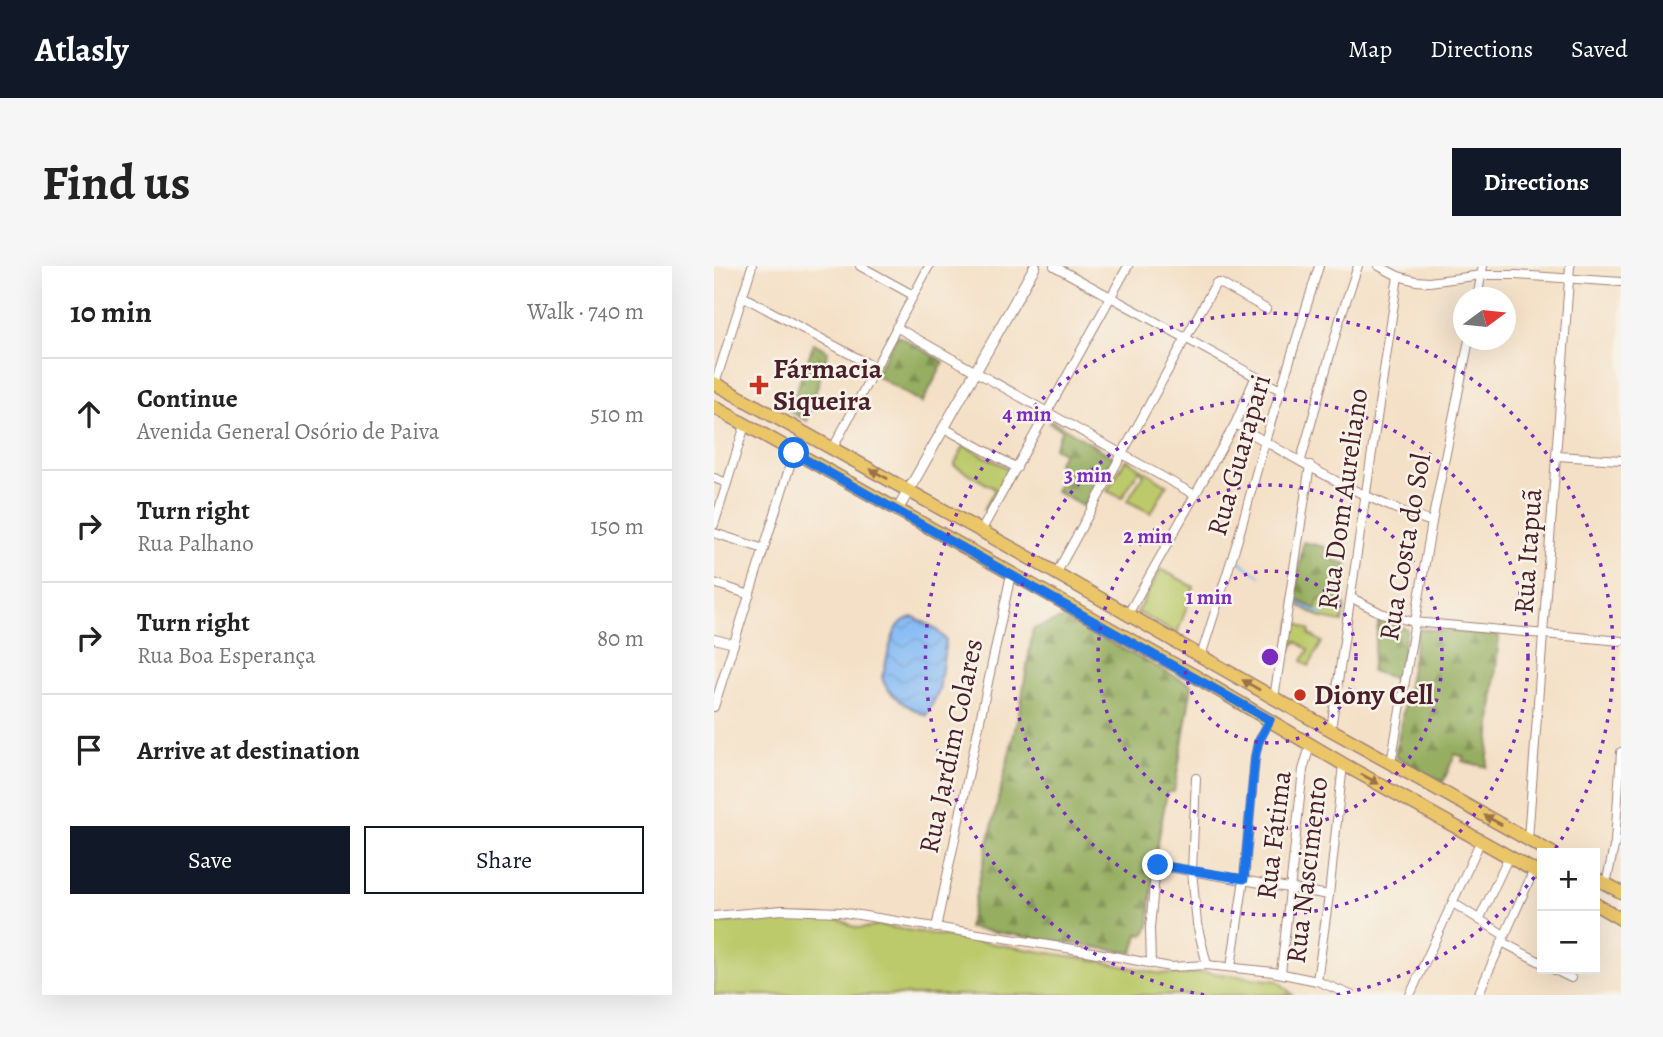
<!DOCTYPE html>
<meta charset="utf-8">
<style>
:root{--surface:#fff;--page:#f6f6f6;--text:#222;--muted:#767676;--line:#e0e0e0;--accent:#111827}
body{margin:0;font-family:Alegreya,serif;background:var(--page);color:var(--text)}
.controls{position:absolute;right:21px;bottom:21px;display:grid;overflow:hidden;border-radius:0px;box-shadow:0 7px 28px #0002}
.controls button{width:63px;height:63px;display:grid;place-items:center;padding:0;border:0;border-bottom:2px solid var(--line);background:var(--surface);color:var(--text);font:35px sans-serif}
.compass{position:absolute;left:739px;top:21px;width:63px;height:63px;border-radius:50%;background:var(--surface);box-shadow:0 7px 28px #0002;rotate:75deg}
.stop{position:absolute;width:21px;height:21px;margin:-16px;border:5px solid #1a73e8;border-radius:50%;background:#fff}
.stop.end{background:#1a73e8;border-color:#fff;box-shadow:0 2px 7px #0008}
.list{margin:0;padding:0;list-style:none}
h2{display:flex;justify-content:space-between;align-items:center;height:91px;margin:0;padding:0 28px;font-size:30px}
h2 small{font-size:23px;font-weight:400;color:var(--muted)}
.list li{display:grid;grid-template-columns:46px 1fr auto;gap:21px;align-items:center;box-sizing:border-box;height:112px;padding:0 28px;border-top:2px solid var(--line)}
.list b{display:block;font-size:26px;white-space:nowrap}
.list p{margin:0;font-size:23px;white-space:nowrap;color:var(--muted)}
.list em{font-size:23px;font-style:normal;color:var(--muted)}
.actions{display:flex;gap:14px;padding:21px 28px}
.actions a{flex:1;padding:16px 0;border:2px solid var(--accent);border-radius:0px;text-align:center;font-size:24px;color:var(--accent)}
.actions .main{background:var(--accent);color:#fff}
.icon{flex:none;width:38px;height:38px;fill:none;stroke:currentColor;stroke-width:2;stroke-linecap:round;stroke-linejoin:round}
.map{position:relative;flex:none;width:907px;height:729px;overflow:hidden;border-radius:0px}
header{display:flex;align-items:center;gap:42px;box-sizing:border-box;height:98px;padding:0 35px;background:var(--accent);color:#fff}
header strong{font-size:33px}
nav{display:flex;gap:38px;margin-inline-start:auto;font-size:24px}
.intro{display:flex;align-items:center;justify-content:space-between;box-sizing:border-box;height:168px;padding:0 42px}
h1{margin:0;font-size:49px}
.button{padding:18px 32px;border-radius:0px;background:var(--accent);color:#fff;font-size:24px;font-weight:700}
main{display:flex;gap:42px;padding:0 42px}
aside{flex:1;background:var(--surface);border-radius:0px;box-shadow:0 7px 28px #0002}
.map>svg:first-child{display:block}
.green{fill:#bcca6c;stroke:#83744c;stroke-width:2}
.forest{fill:url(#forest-firs);stroke:#706646;stroke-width:2}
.wetland{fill:url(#wetland-marsh);stroke:#83744c;stroke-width:2}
.water{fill:url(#water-waves);stroke:#686e90;stroke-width:2}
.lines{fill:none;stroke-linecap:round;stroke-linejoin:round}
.stream{stroke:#86bcf5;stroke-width:2}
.minor-casing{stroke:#9f8078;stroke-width:10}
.tertiary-casing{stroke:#9f8078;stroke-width:12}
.primary-casing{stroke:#9f8078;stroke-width:15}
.minor{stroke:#fff;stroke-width:8}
.tertiary{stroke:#fff;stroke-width:10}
.primary{stroke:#ebc669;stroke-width:12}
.oneway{fill:#9a724a}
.route{stroke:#1a73e8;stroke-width:9}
.ring{fill:none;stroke:#7b2cbf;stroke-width:3.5;stroke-dasharray:3.5 7}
.poi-dot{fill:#c8321e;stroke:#f7f3e8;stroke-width:2.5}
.labels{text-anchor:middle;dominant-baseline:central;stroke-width:5;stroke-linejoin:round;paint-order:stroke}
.poi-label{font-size:28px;font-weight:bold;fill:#4a1f2b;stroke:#f7f3e8;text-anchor:start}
.street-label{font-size:28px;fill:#4a1f2b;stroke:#f7f3e8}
.centre{fill:#7b2cbf;stroke:#f7f3e8;stroke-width:3.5}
.ring-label{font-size:21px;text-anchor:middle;font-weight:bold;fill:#7b2cbf;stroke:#f7f3e8;stroke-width:5;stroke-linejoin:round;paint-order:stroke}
</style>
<header>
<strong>Atlasly</strong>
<nav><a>Map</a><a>Directions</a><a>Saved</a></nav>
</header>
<div class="intro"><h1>Find us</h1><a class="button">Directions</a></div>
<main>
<aside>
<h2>10 min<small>Walk · 740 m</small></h2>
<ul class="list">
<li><svg class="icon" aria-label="ahead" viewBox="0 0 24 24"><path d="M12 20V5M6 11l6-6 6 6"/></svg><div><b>Continue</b><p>Avenida General Osório de Paiva</p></div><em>510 m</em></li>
<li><svg class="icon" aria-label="right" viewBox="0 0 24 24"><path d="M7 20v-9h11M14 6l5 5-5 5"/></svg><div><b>Turn right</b><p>Rua Palhano</p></div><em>150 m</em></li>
<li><svg class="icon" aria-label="right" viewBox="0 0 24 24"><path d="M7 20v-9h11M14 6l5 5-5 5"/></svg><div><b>Turn right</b><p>Rua Boa Esperança</p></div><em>80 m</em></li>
<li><svg class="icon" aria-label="arrive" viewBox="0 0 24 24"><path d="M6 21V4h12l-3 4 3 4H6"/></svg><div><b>Arrive at destination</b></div></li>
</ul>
<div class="actions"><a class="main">Save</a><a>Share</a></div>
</aside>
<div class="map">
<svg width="907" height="729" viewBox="0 0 907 729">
<defs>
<pattern id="forest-firs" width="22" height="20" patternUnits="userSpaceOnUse" patternTransform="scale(1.75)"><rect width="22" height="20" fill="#95ae60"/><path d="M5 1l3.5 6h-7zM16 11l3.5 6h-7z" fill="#7c8d4f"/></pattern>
<pattern id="wetland-marsh" width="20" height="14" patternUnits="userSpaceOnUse" patternTransform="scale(1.75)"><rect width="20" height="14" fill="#bcca6c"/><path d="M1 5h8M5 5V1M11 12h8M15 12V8" fill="none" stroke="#a3ad5e"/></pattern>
<pattern id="water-waves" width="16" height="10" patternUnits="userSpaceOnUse" patternTransform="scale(1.75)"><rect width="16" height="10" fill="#86bcf5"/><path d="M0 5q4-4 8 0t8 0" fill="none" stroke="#75a1d2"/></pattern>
</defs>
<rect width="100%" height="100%" fill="#f7f3e8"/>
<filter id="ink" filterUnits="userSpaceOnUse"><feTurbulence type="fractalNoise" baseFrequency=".0143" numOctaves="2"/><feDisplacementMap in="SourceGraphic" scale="14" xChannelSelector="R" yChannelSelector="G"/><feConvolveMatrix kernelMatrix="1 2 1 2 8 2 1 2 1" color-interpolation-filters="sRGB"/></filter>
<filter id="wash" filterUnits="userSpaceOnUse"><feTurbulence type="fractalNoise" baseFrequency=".00686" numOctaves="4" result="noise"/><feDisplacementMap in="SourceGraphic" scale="28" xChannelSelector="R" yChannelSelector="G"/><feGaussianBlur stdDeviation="1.57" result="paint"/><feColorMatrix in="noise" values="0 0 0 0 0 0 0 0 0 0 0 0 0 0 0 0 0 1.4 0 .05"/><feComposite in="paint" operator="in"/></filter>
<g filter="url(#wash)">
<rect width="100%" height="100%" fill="#f4e0c6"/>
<g class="green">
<polygon points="250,180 298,204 275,247 270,244 281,223 240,199"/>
<polygon points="412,193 453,219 437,247 413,235 430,208 425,204 408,232 393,225"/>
<polygon points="447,303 480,321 463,368 423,346"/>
<polygon points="578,354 596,364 595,368 608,376 595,400 588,395 595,384 582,375 573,390"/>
<path d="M 68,651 C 85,651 102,650 119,652 C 138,655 138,668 162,659 L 385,695 L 442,707 L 473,709 L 489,706 L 564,715 L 579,729 L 0,729 L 0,657 Z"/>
</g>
<g class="forest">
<polygon points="183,69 230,96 208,137 161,109"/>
<polygon points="100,77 114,85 93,155 75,145"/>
<polygon points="337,154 401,192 400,196 372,242 341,225 353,204 343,198 349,187 340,182 348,164 335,157"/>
<polygon points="589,276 611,281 610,291 633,298 628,339 605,333 603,344 581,333"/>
<polygon points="350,352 478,419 460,526 453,526 440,599 435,660 430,669 424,668 419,687 254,662 307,438 319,363"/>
<polygon points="665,353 693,363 684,414 657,405"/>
<polygon points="704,363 785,369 773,501 748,495 750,491 741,488 729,516 681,491"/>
</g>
<polygon class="wetland" points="581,333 602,344 605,333 631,339 628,356 608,352 579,336"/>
<path class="water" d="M 200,351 L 221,362 L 232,374 L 225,425 L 212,450 C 197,442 172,430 168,411 C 175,393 175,353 200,351 Z"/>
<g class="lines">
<g class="stream">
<polyline points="526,296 546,310"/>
<polyline points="579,335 606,347 630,341"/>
</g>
</g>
</g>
<g filter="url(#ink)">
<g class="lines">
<defs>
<g id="minor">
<polyline points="146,0 199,29"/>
<polyline points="340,0 568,125"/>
<polyline points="665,0 684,10 702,15 715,16 768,9 802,9 907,16"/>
<polyline points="28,30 160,101"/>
<polyline points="763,32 769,0"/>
<polyline points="182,61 481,229"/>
<polyline points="1,118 38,0"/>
<path d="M 521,158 C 583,194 649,234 718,256"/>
<polyline points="230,162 303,202"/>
<polyline points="119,182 215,0"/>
<polyline points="843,190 907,194"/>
<polyline points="587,194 626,53 644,0"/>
<polyline points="0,212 13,217"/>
<polyline points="0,259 31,159"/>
<polyline points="267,265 414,0"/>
<polyline points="0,267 50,283"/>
<polyline points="343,306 502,17 506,17 552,43"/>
<polyline points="0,317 36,329"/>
<polyline points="638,332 667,347 700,356 907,375"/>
<polyline points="414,348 521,158 541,112"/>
<polyline points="0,373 20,378"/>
<polyline points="487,390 524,273 551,175 605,0"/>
<polyline points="560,432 596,199"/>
<polyline points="0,441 80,187"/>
<polyline points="617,463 684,10"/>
<polyline points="677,497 718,256 755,74"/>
<polyline points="482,512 478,605 483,658 493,699"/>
<polyline points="814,573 856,0"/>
<polyline points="892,618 901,576 907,486"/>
<polyline points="739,637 790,669"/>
<polyline points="0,650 68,644 126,646 378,686 456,701 493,699 559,706 603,715 637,729"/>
<polyline points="765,654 795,590"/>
<polyline points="222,662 297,308"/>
<polyline points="788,676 828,697"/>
<polyline points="437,698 436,662 442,599 615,629"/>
<polyline points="517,701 530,613 541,491 544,477 556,454"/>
<polyline points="839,703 857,712"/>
<polyline points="567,707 589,504 596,479"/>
<polyline points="603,715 615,629 629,498"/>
<polyline points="696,729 767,574"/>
<polyline points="764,729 820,604"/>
</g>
<polyline id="tertiary" points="183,245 321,0"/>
<g id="primary">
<polyline points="0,117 305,286 560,432 838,587"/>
<polyline points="0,141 479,409 629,498 828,609"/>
<polyline points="881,612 907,626"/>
<polyline points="881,638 907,653"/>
</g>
</defs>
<use href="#minor" class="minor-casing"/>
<use href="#tertiary" class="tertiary-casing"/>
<use href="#primary" class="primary-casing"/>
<use href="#minor" class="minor"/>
<use href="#tertiary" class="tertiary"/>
<use href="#primary" class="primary"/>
</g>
<defs><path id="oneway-solid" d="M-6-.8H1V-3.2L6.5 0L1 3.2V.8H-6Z" transform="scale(1.75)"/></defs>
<g class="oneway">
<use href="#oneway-solid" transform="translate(165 208) rotate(-151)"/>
<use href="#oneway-solid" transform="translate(537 419) rotate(-150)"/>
<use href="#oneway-solid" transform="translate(656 513) rotate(29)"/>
<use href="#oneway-solid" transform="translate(779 554) rotate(-151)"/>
</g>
</g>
<g class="lines" filter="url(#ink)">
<polyline class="route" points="80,187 556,454 544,477 541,491 530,613 444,599"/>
</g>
<g class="ring">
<circle cx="556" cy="391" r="86"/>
<circle cx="556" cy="391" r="172"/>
<circle cx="556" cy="391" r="258"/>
<path d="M827 603A344 344 0 0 1 622 729M490 729A344 344 0 1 1 839 586"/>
</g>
<g class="poi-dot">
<path d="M41.5 108.5h7v7h7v7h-7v7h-7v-7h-7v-7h7z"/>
<circle cx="586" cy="429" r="7"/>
</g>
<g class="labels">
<g class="poi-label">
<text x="59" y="103">Fármacia<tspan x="59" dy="32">Siqueira</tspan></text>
<text x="600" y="429">Diony Cell</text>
</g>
<g class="street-label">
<text transform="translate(525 189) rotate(-74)">Rua Guarapari</text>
<text transform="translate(629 233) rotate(-82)">Rua Dom Aureliano</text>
<text transform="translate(691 281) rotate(-80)">Rua Costa do Sol</text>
<text transform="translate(814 285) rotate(-86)">Rua Itapuã</text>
<text transform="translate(237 480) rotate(-78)">Rua Jardim Colares</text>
<text transform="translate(560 569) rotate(-83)">Rua Fátima</text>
<text transform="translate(593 604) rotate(-83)">Rua Nascimento</text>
</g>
</g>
<circle cx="556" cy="391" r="10" class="centre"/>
<g class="ring-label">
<text x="313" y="155">4 min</text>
<text x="374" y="216">3 min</text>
<text x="434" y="277">2 min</text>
<text x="495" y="338">1 min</text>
</g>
</svg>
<div class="controls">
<button>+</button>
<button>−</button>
</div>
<svg class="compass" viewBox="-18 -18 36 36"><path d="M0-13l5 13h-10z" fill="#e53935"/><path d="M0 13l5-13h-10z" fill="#767676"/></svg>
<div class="stop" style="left:80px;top:187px"></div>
<div class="stop end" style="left:444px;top:599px"></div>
</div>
</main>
